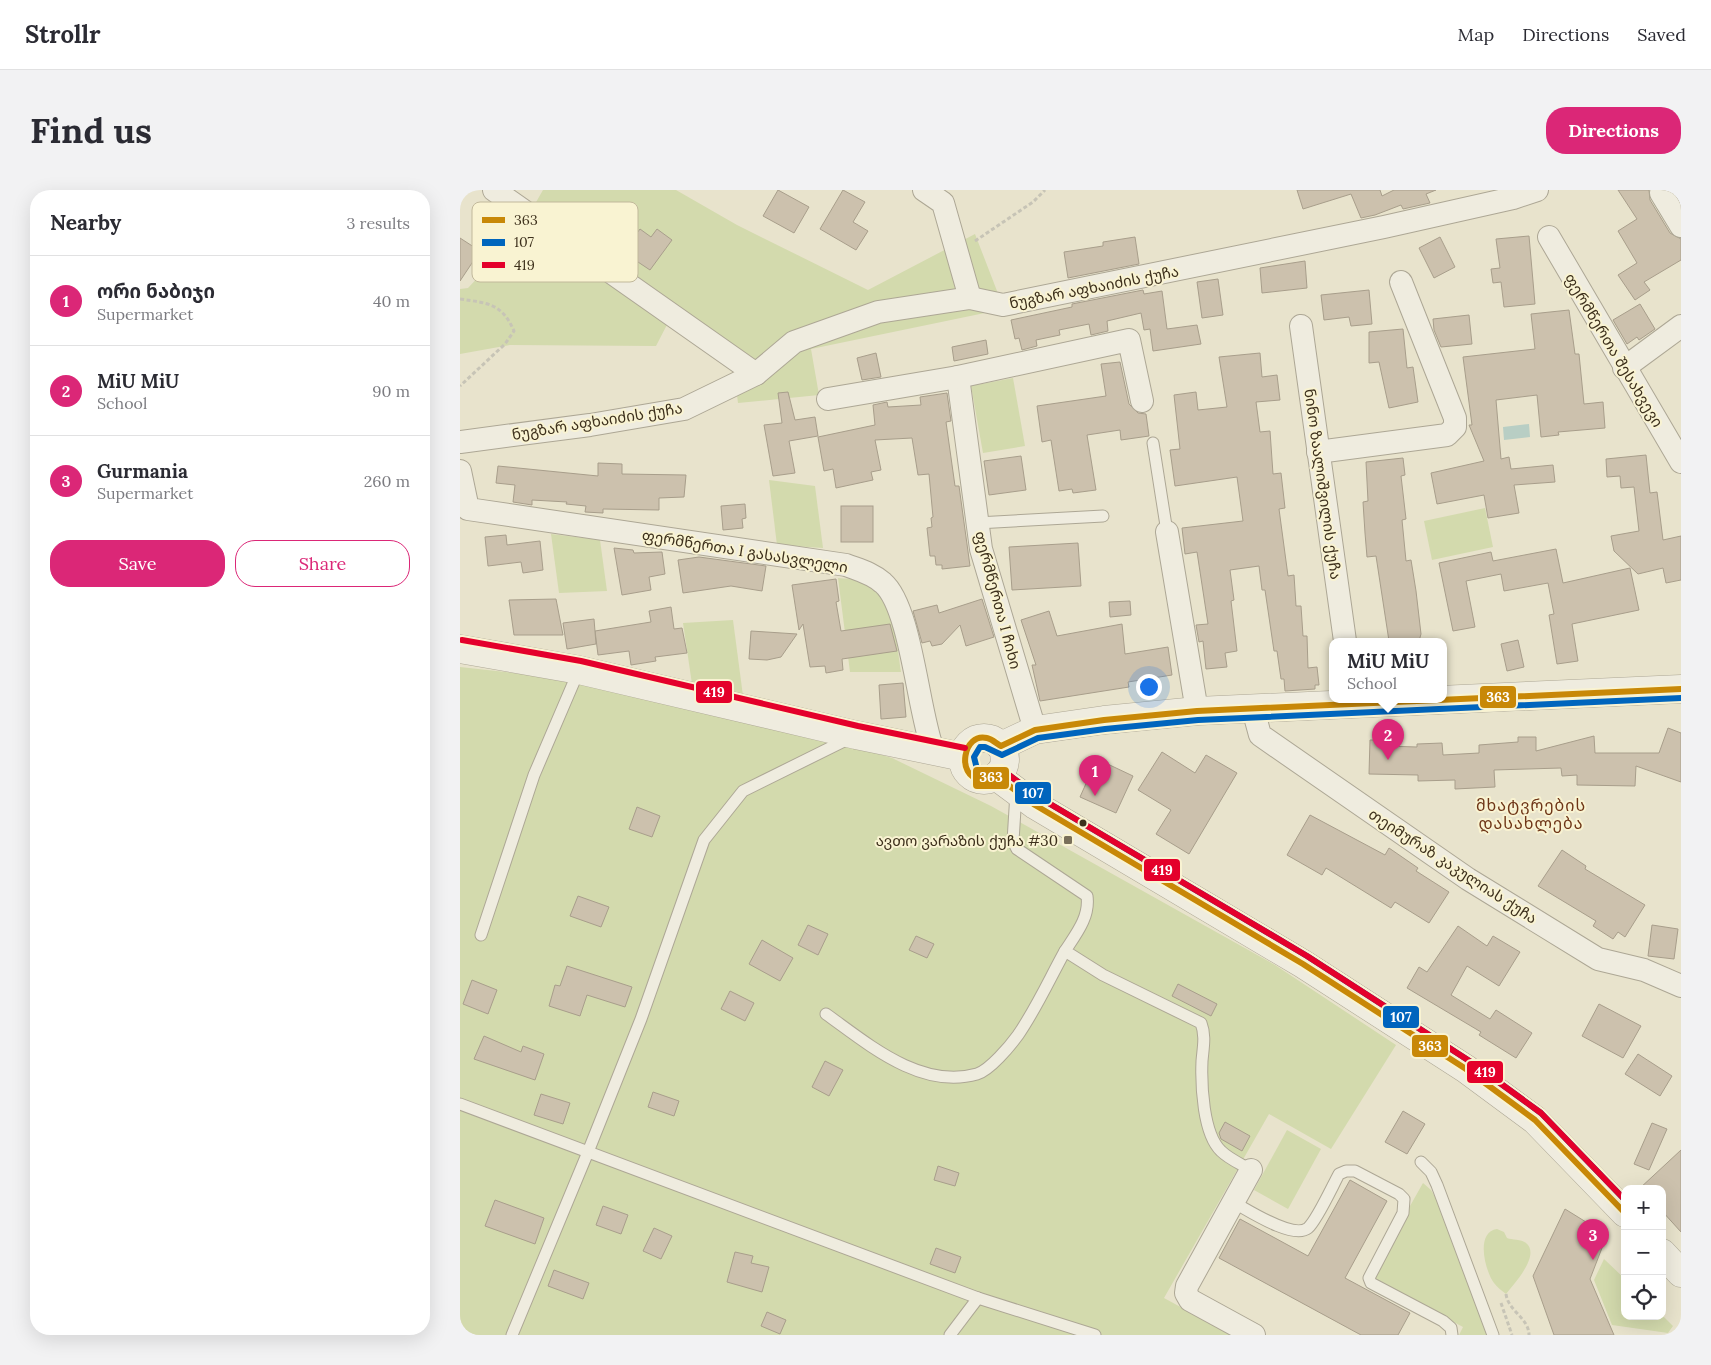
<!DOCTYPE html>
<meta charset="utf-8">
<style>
:root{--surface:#fff;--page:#f2f2f3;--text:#2b2b33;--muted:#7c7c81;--line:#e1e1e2;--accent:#db2777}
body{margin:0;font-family:Lora,"Noto Sans Georgian",serif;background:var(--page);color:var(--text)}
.controls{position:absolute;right:15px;bottom:15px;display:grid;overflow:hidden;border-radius:10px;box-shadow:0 5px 20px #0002}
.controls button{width:45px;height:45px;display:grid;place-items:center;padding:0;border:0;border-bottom:1px solid var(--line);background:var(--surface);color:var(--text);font:25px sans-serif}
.you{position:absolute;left:688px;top:496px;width:18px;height:18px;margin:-12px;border:4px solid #fff;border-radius:50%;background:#1a73e8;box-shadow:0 0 0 8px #1a73e833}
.badge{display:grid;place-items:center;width:32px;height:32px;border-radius:50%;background:var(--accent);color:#fff;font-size:16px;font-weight:700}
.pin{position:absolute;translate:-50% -41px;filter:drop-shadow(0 1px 2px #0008)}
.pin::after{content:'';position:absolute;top:26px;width:18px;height:15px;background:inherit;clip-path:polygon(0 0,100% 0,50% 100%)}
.popup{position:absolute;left:869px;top:448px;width:118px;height:65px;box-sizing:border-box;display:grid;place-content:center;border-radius:10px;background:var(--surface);filter:drop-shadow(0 1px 4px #0005);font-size:16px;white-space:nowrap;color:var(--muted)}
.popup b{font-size:19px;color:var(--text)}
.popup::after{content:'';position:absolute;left:50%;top:100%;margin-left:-10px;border:10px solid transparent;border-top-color:var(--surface)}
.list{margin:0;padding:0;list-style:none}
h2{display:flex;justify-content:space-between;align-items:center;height:65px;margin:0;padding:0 20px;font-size:21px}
h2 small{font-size:16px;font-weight:400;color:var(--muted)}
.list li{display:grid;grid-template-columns:32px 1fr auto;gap:15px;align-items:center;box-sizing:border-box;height:90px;padding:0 20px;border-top:1px solid var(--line)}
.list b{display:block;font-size:19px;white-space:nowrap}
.list p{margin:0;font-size:16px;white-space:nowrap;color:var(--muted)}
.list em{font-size:16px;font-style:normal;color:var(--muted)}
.actions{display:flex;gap:10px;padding:15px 20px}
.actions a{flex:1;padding:11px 0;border:1px solid var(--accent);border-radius:20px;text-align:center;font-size:18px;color:var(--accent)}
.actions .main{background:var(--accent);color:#fff}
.icon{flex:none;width:28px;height:28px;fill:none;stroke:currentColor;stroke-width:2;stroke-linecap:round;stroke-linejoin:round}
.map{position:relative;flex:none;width:1221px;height:1145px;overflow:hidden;border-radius:20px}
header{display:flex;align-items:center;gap:30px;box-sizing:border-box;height:70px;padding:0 25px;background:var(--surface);border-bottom:1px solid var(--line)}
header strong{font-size:24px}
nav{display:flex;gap:28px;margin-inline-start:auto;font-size:18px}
.intro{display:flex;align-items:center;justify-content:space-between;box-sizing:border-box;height:120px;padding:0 30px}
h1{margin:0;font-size:35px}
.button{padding:12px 22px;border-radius:20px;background:var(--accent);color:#fff;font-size:18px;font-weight:700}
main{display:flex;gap:30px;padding:0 30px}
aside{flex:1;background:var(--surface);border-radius:20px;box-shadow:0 5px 20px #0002}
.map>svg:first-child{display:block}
.green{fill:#d3daad}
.water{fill:#b8cec4}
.building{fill:#ccc1ad;stroke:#a89e8b}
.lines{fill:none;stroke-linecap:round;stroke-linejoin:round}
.service-casing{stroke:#ada795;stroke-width:13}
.minor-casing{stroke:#ada795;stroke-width:24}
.tertiary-casing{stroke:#ada795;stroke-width:29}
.path{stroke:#c7c4b6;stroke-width:3;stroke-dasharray:4 2.5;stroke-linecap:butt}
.service{stroke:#efecdf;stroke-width:11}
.minor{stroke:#efecdf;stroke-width:22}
.tertiary{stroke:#efecdf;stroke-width:28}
.bus-1-casing{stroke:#f9f3d2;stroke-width:10}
.bus-2-casing{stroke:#f9f3d2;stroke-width:10}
.bus-3-casing{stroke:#f9f3d2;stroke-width:10}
.bus-1{stroke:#c88807;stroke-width:6}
.bus-2{stroke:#0065bd;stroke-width:6}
.bus-3{stroke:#e4002b;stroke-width:6}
.bus-dot{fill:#3d301c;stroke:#f9f3d2;stroke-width:2}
.poi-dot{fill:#796f5a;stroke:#f9f3d2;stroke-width:2}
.labels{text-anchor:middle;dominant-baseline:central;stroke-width:4;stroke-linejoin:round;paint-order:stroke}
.street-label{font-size:15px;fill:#3d301c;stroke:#f9f3d2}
.poi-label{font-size:15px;fill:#3d301c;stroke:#f9f3d2;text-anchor:end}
.neighbourhood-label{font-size:16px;letter-spacing:1px;fill:#6e3517;stroke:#f9f3d2}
.key{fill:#f9f3d2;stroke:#c1b89b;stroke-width:1}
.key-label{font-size:14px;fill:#3d301c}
.line-badge{stroke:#f9f3d2;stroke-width:2}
.badge-label{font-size:14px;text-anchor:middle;font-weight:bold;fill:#fff}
</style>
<header>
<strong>Strollr</strong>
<nav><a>Map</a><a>Directions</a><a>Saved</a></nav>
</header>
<div class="intro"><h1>Find us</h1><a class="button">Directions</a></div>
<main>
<aside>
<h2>Nearby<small>3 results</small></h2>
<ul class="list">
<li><span class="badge">1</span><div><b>ორი ნაბიჯი</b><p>Supermarket</p></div><em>40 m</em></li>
<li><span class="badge">2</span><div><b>MiU MiU</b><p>School</p></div><em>90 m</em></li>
<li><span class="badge">3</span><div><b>Gurmania</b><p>Supermarket</p></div><em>260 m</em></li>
</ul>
<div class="actions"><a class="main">Save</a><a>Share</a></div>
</aside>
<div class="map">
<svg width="1221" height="1145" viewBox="0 0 1221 1145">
<rect width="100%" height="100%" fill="#e8e3cc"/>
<g class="green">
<polygon points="83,0 216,0 277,35 408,100 515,44 544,119 351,159 359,205 278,213 274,181 211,127 196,156 50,155 0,164 0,99 8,98 56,47"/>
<polygon points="553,188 565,256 523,263 511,196"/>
<polygon points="309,290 355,296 363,358 317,355"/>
<polygon points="1025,318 1033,357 972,370 964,331"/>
<polygon points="91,344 140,350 147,401 99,403"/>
<path d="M 378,388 C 385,389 397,388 405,391 C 433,404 437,455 441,482 L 390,482 Z"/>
<polygon points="273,430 283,506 232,494 223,433"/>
<polygon points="0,477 98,488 371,550 432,568 531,616 815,775 936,855 871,959 809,924 704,1108 772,1145 0,1145"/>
<polygon points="827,940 861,959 828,1019 794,1000"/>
<polygon points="963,993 971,1000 978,1012 1027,1145 999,1145 1003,1137 910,1087"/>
<path d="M 1037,1039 L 1044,1042 L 1047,1048 C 1052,1050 1061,1049 1066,1053 C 1081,1065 1054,1094 1046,1104 C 1042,1101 1037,1097 1034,1093 C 1025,1081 1015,1042 1037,1039 Z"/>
<polygon points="1144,1069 1165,1089 1165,1126 1202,1125 1213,1136 1208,1143 1152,1135 1134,1090"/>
</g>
<polygon class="water" points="1069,234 1070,247 1044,250 1043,237"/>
<g class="building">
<polygon points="318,0 349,17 334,43 303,26"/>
<polygon points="383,0 405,12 393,32 408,41 396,60 360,39"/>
<polygon points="837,0 920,0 922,6 934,0 976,0 966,4 970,13 943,19 941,15 915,25 901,28 891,4 843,19"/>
<polygon points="1158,0 1189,0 1190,10 1210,43 1221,49 1221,70 1184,92 1190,100 1175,110 1158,85 1177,73 1158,41 1177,29"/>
<polygon points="180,39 191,47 197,39 212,50 190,80 163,62"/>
<polygon points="1069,46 1075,114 1044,117 1041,92 1033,93 1031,79 1040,78 1036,49"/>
<polygon points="675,47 679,74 608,88 604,62 643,56 643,52"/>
<polygon points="980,47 995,77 974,88 959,58"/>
<polygon points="0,48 20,61 0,91"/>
<polygon points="845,71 847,98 802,103 800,78"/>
<polygon points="758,89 763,125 742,128 737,92"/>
<polygon points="683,100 684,104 702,101 707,139 737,135 741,154 693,161 690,139 684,140 681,123 647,131 648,141 631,145 629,134 599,140 600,145 576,150 577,156 562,160 559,148 555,149 551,130 612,117 612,114"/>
<polygon points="909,100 912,134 891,136 889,127 864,130 861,105"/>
<polygon points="1180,114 1195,139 1179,150 1177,147 1167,154 1153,130"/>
<polygon points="1109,120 1115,164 1119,164 1124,214 1143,212 1145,238 1098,242 1099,245 1081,247 1077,205 1036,210 1041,269 1049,267 1051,279 1093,275 1095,292 1054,295 1059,323 1028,328 1024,305 977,314 971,283 1024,271 1009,235 1012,235 1003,167 1075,159 1071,124"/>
<polygon points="1009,125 1012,154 981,157 974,140 973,129"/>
<polygon points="943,139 947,178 953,177 958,212 929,218 919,172 909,173 909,142"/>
<polygon points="526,150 528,164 494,171 492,157"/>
<polygon points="416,163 421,187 402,190 397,168"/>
<polygon points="800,163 802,187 817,185 820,210 796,212 800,242 810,241 813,284 821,283 825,318 819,319 828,386 834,385 836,416 841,416 843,446 847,446 848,478 857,477 859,495 855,495 855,499 825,501 824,489 821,489 817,461 814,461 805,400 802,400 799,376 770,380 774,410 771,411 777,461 765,463 767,477 746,479 743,451 739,452 736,435 748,434 737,362 725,364 722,338 783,331 777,287 715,296 710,260 720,259 714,205 736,202 738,220 767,217 759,167"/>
<polygon points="660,172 669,214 678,223 686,224 689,246 661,250 660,240 627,245 636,300 613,303 612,299 599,301 591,250 582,252 577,216 646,206 641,174"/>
<polygon points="328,202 335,230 355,227 358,246 329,251 335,283 313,286 304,235 322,233 318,203"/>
<polygon points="487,203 491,231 486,232 495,296 499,296 510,376 482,379 482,375 476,375 475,366 470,366 467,338 472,337 471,328 473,327 469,284 458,285 452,248 415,250 421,280 411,282 413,290 376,298 373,279 364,281 358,247 415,235 413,215 427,212 428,217 461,215 460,207"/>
<polygon points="1186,265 1190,303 1197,302 1203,350 1221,346 1221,390 1206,393 1203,378 1178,384 1154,361 1151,346 1179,341 1174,297 1161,298 1160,286 1147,287 1146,269"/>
<polygon points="561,266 566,300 529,305 524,271"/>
<polygon points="943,268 945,285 941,286 946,329 942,330 946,371 951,370 956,401 961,444 959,451 929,451 916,366 907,367 905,343 903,312 908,311 906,272"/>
<polygon points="138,273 162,274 162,284 226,285 224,307 199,308 199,320 143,319 143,323 125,322 126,316 106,314 107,312 72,310 72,315 53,312 55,295 36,293 38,276 138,286"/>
<polygon points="285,314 286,328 282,329 283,338 263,340 261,316"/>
<rect x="381" y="316" width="32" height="36"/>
<polygon points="46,345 47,355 80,351 83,380 63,383 61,372 28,376 25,347"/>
<polygon points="618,353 621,396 552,400 549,357"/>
<polygon points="154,358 173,360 174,363 202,362 205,384 189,387 191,400 162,405"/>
<polygon points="1096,359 1103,393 1170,378 1179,420 1112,434 1118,471 1097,474 1089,425 1094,424 1088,393 1044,401 1041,384 1006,391 1015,437 993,441 979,373 1031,362 1033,371"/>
<polygon points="239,367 306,376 302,401 271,396 223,403 218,370"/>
<polygon points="376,389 379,411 376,412 381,441 430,434 437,461 382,469 383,480 366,483 365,476 350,477 343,434 339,440 332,395"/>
<polygon points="96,409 103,445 54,445 49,410"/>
<polygon points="522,409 534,447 506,456 500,435 482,454 472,456 470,451 462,453 453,421 477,415 479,423"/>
<polygon points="670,411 671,425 650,427 649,412"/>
<polygon points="211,417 214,439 222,438 227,463 195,467 196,471 171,475 169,461 138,465 135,441 191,432 189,421"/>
<polygon points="589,421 597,446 662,434 665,464 708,457 712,485 668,492 669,497 580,511 572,475 576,475 561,430"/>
<polygon points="134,429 136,454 107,459 103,433"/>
<polygon points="291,441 337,444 321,467 307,470 289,469"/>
<polygon points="1058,450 1064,477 1047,481 1041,454"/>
<polygon points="443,493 446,527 421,529 419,495"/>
<polygon points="1208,538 1221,543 1221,592 1176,576 1175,596 1117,595 1117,585 1102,586 1101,578 1034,580 1035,597 995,599 995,590 958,591 958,585 909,584 910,550 926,550 926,556 957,557 957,554 982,553 983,565 1019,563 1019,555 1058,552 1058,547 1076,547 1076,561 1134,546 1135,563 1199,563"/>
<polygon points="702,562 735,583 746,565 777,583 729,664 696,644 711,620 678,600"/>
<polygon points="637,569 673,586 656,623 620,607"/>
<polygon points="177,617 200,626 192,647 169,639"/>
<polygon points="850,625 925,665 929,658 958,678 956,681 989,702 969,733 935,712 931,718 866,678 862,685 827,665"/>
<polygon points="1102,660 1126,676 1125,679 1185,715 1165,747 1158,742 1153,749 1133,736 1136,731 1078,696"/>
<polygon points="118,706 149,717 141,737 110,726"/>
<polygon points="348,735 368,744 358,765 338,755"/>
<polygon points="1192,735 1218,739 1214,769 1188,766"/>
<polygon points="998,736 1027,756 1033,746 1060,762 1039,796 1007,776 991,805 1030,829 1036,820 1072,843 1056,868 1019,845 1021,842 947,798 959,777 967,782"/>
<polygon points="456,746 474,754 467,768 449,760"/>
<polygon points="302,750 333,768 320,791 289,774"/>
<polygon points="107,776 172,797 165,817 127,805 120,826 89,816 95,795 100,796"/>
<polygon points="12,790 37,800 28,824 3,814"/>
<polygon points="718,794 757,814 751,826 712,806"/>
<polygon points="270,801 294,813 285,831 261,819"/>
<polygon points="1139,814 1181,836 1163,868 1122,846"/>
<polygon points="24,846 61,862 63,856 84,864 75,890 14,869"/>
<polygon points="1178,864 1212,886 1200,906 1165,884"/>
<polygon points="365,871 383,880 369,906 352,897"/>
<polygon points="193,902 219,911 214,926 188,917"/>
<polygon points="81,904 110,913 103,934 74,925"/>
<polygon points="943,921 965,934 947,964 925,952"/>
<polygon points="765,932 790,946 782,961 761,949 759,943"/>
<polygon points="1192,933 1207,939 1189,980 1174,974"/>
<polygon points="1221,960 1221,1042 1202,1021 1202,999 1179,999"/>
<polygon points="478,976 499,983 495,996 474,990"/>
<polygon points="890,990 927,1011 885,1088 950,1123 938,1145 901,1145 759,1068 780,1029 848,1066"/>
<polygon points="35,1010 84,1028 75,1054 25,1036"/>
<polygon points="143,1016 168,1025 161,1044 136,1035"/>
<polygon points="1105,1019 1147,1045 1130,1089 1154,1145 1094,1145 1073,1086"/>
<polygon points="194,1038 212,1046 201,1069 183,1061"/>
<polygon points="476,1058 501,1067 495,1083 470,1074"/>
<polygon points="275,1062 293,1066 291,1073 309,1077 302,1102 267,1092"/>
<polygon points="94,1080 129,1093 123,1109 88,1096"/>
<polygon points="307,1122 326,1130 320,1144 301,1136"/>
</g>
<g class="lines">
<defs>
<g id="service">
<polyline points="693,253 707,342"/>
<polyline points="517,333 643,326"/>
<path d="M 556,603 L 553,651 L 557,659 L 627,706 C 630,727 616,744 605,761 L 643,785 L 741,833 C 746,846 743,858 742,871 C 741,895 743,944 761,961 C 769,969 781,974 791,980"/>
<polyline points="21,745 74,585 119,480"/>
<path d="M 366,824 C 408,854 461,900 517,884 C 530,880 550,856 558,845 C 576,819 590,788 605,761"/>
<polyline points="0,914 518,1108 635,1145"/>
<polyline points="961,972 971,982 977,995 1033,1145"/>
<path d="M 773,1012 C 788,1020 833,1050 848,1038 C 857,1030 872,997 879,984 L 886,981 L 895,981 L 939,1004 L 944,1009 L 943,1023 L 909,1088 L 911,1093 L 983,1131 L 991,1138 L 992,1145"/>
<polyline points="52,1145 128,962 181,829 244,650 283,601 390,548"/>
<polyline points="490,1145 518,1108"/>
</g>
<g id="minor">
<polyline points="34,0 296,184"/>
<polyline points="464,0 483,13 510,108"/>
<polyline points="1201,3 1221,36"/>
<polyline points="1089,47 1221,272"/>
<polyline points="841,136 885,451"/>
<polyline points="1164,178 1221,136"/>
<polyline points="498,187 521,359 575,540"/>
<polyline points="368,209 498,187 669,150 682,211"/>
<polyline points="0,252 130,235 224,219 296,184 334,152 418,122 510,108 543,115 924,37 1053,8 1077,0"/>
<polyline points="858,262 987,245 995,237 995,228 941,92"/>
<path d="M 0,281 L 8,319 L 386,375 C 399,380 412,383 423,393 C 451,417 458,521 473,560"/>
<polyline points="707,342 737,521"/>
<polyline points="793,519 800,545 1008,689 1138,769 1184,780 1221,796"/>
<polyline points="791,980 727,1096 726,1103 730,1110 794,1145"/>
</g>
<g id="tertiary">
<polyline points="0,459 119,480 396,545 503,567"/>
<circle cx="524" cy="569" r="21"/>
<polyline points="541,556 575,540 644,530 737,521 1221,499"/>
<polyline points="536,586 575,615 843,774 1006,879 1075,930 1165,1023"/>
<polyline points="1202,1063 1221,1083"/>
</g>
</defs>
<use href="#service" class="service-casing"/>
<use href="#minor" class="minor-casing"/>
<use href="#tertiary" class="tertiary-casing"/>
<g class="path">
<polyline points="515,51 573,12 585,0"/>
<path d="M 0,109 C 27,113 42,113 54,141 L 45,154 L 0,196"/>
<path d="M 1046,1104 C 1048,1121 1069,1128 1069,1145"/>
<polyline points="1041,1113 1052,1145"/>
</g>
<use href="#service" class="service"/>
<use href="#minor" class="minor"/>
<use href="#tertiary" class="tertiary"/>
<defs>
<path id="bus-1" d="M 1165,1023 L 1075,930 L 1006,879 L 843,774 L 575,615 L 536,586 C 532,587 525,590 520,589 C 496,587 503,542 527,548 C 532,549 537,554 541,556 L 575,540 L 644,530 L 737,521 L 1221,499"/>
<polyline id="bus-2" points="1165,1010 1081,923 1011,872 847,766 580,608 541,579 521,580 517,579 514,567 520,557 525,557 542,565 578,548 645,539 738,530 1221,508"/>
<g id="bus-3">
<polyline points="2,450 121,471 398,536 505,558"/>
<polyline points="541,579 580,608 847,766 1011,872 1081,923 1165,1010"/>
</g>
</defs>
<use href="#bus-1" class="bus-1-casing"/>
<use href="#bus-2" class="bus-2-casing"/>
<use href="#bus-3" class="bus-3-casing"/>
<use href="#bus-1" class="bus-1"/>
<use href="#bus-2" class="bus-2"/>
<use href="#bus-3" class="bus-3"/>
</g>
<circle class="bus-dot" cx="623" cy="633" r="4.5"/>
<rect class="poi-dot" x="603" y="645" width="10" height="10" rx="2.5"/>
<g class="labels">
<g class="street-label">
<text transform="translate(634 97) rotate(-11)">ნუგზარ აფხაიძის ქუჩა</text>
<text transform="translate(1154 160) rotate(59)">ფერმწერთა შესახვევი</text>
<text transform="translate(137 231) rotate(-9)">ნუგზარ აფხაიძის ქუჩა</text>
<text transform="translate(863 294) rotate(82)">ნინო ზაალიშვილის ქუჩა</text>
<text transform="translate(285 361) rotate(9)">ფერმწერთა I გასასვლელი</text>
<text transform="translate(538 410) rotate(75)">ფერმწერთა I ჩიხი</text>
<text transform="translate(993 676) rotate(33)">თეიმურაზ კაკულიას ქუჩა</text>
</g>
<g class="poi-label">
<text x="598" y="650">ავთო ვარაზის ქუჩა #30</text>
</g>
<g class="neighbourhood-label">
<text x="1071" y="615">მხატვრების<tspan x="1071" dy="18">დასახლება</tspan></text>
</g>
</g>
<rect x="12" y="12" width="166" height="80" rx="8" class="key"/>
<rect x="22" y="27" width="23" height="6" fill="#c88807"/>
<rect x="22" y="49" width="23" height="7" fill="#0065bd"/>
<rect x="22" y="72" width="23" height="6" fill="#e4002b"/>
<g class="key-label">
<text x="54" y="35">363</text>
<text x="54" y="57">107</text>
<text x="54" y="80">419</text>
</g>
<g class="line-badge">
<rect x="235" y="490" width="38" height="24" rx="5" fill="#e4002b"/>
<rect x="1019" y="495" width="38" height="24" rx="5" fill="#c88807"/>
<rect x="512" y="576" width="38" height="24" rx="5" fill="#c88807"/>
<rect x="554" y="591" width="38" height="24" rx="5" fill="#0065bd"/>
<rect x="683" y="668" width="38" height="24" rx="5" fill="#e4002b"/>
<rect x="922" y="815" width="38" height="24" rx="5" fill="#0065bd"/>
<rect x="951" y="844" width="38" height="24" rx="5" fill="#c88807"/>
<rect x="1006" y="870" width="38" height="24" rx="5" fill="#e4002b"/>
</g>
<g class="badge-label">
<text x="254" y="507">419</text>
<text x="1038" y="512">363</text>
<text x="531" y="592">363</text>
<text x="573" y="608">107</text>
<text x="702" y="685">419</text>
<text x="941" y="832">107</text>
<text x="970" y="861">363</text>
<text x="1025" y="887">419</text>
</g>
</svg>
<div class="controls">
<button>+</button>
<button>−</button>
<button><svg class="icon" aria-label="locate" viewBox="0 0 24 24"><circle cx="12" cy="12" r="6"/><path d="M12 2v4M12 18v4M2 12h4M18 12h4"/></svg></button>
</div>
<div class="you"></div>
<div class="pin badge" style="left:635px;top:606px">1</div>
<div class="pin badge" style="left:928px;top:570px">2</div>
<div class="popup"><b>MiU MiU</b>School</div>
<div class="pin badge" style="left:1133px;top:1070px">3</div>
</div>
</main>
